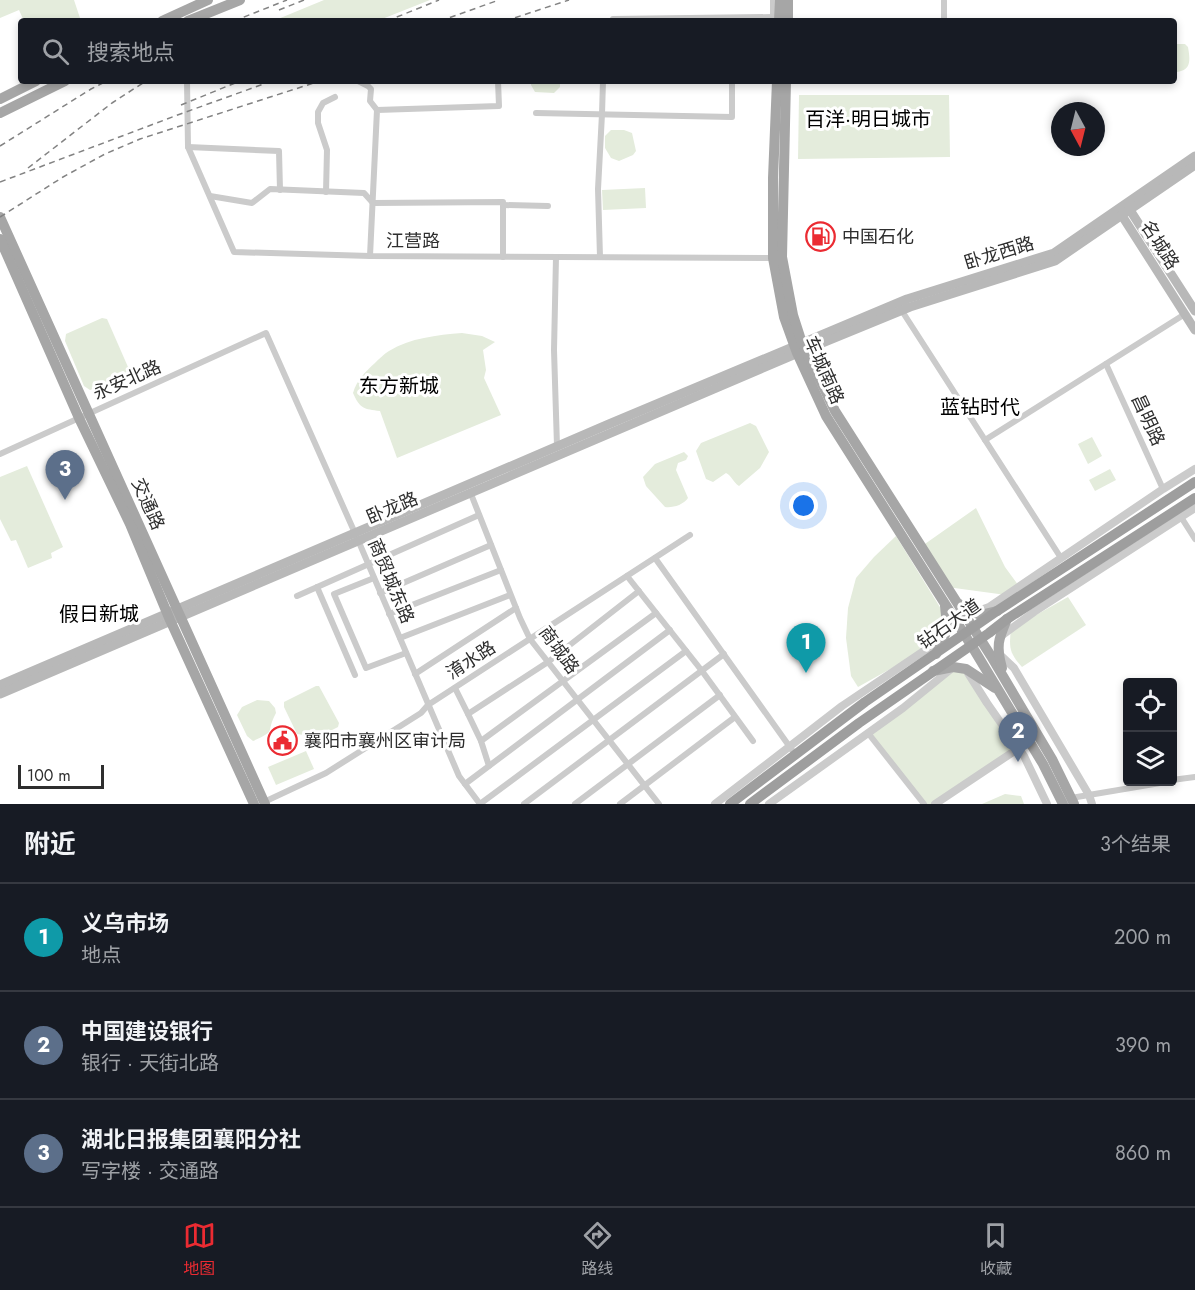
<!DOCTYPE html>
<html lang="zh">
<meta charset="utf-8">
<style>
:root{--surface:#171b24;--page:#242831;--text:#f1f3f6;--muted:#9ea1a6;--line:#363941;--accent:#eb2b32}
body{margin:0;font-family:Jost,"Noto Sans SC",sans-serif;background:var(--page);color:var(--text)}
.controls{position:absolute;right:18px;bottom:18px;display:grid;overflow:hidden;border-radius:6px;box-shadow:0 3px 9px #0003}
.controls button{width:54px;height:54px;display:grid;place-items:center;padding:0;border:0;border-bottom:2px solid var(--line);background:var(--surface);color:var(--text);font:30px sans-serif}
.compass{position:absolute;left:1051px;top:102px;width:54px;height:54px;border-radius:50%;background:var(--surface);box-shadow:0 3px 9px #0003;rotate:173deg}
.scale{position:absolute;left:18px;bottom:15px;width:86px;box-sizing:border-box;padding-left:6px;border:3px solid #2e2e2e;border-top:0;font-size:16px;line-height:21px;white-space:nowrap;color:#2e2e2e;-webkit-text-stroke:4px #fff;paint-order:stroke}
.you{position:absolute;left:804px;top:506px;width:21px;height:21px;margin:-15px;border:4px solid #fff;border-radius:50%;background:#1a73e8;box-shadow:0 0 0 9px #1a73e833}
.badge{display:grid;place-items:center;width:39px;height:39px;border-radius:50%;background:var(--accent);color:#fff;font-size:20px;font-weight:700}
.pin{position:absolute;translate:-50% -50px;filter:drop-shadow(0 2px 3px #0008)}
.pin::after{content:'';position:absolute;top:32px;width:21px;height:18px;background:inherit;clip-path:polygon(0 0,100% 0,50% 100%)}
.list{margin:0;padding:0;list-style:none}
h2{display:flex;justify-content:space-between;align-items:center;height:78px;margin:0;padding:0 24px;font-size:26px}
h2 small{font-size:20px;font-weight:400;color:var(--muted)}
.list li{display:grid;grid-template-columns:39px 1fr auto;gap:18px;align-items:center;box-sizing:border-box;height:108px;padding:0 24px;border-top:2px solid var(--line)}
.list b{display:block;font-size:22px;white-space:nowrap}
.list p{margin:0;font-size:20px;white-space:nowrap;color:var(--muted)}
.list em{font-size:20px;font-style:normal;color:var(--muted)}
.icon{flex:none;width:33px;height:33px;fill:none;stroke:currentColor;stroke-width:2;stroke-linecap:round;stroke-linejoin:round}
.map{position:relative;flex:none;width:1195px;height:804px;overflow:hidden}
.search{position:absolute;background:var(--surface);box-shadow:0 3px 9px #0003;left:18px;right:18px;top:18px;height:66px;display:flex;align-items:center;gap:15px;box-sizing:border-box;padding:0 21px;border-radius:6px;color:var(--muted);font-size:22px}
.sheet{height:402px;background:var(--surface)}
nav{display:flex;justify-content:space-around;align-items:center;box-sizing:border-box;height:84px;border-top:2px solid var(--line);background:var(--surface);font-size:16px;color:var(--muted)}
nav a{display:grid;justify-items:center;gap:3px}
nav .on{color:var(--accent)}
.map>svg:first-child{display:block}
.green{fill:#e4ecdc}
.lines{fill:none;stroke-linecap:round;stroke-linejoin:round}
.minor{stroke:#cbcbcb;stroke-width:6}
.tertiary{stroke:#cbcbcb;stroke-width:8}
.secondary{stroke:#b8b8b8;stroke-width:9}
.primary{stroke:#a6a6a6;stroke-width:10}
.trunk{stroke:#9e9e9e;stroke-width:10}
.rail{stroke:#838383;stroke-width:1.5;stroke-dasharray:6 4.5;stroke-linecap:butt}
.labels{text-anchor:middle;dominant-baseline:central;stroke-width:6;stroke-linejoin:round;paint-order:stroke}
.poi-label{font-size:18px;fill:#2e2e2e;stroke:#fff;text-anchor:start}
.street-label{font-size:18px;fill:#2e2e2e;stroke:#fff}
.neighbourhood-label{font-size:20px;fill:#000;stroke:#fff}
</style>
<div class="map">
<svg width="1195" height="804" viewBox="0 0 1195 804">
<rect width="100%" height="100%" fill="#fff"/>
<g class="green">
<polygon points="0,0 74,0 81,21 24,21 19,10 0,18"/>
<polygon points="324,0 430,0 377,21 279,21 278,19"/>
<path d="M 1174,44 L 1185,44 L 1188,47 C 1190,59 1192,70 1177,72 L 1174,68 Z"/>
<polygon points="531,81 560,81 560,87 554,93 535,92 531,85"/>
<polygon points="799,95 949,95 950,157 798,159"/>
<polygon points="611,130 624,130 632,133 636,151 633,155 619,161 611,158 605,148 605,136"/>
<polygon points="645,188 646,208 603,210 602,190"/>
<polygon points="102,318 107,319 128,367 125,377 90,390 84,386 65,341 66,334"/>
<path d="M 462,333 L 482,336 L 495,342 L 483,350 L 486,370 L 484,378 L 501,415 L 397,458 L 380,411 C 364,409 360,409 353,393 C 357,380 365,372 375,363 C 379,359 384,354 389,351 C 410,338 437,335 462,333 Z"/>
<path d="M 750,423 L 756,426 L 769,452 L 760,468 L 739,486 C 733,482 732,476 726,473 L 713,482 L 706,479 L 696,451 L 701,443 Z"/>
<polygon points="1092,437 1102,456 1088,464 1078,444"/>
<path d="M 684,452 L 688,456 L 686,460 L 678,463 L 676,470 L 688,498 C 683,505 673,508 665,507 L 646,486 L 643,477 L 655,464 Z"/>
<polygon points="27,466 63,547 51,553 52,558 28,568 16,540 11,541 0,519 0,477"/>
<polygon points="1110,469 1116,480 1095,491 1089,480"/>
<polygon points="976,508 1005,567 1019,586 1006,595 947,587 922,546"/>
<polygon points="896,536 946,617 947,624 935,644 858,687 851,676 846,638 848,608 856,578 874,557"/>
<path d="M 1068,597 L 1086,625 L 1022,667 C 1009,653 1009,647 1011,629 Z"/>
<polygon points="953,667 966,669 1019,748 935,804 924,804 868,733"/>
<polygon points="316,686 319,686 339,723 338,727 310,741 307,740 304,735 297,734 284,707 284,702"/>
<path d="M 257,700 L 269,701 L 275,708 L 276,713 C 265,733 278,730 253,741 L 247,736 L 237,715 L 242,707 Z"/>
<polygon points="306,751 314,769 276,785 268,767"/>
<polygon points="1005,794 1021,796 1024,804 982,804"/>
</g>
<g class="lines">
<g class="minor">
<polyline points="944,1 944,18"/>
<polyline points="613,19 774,17"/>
<polyline points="187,81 188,147 234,252 370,256 773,258"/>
<polyline points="358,81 368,86 371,89 370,101 377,110"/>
<polyline points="536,113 732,117 732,81"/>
<polyline points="188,147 279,151 280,190"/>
<polyline points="326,192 327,150 318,123 318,112 323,103 335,97"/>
<polyline points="210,196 252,203 270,189 364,193 373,203 503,202 503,257"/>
<polyline points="503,205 548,206"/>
<polyline points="370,256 377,110 499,106 498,81"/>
<polyline points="556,257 554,350 557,446"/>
<polyline points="600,257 598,189 602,114 603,81"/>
<polyline points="902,311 1061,558"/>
<polyline points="1106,364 1163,489"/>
<polyline points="985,440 1185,314"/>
<polyline points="0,454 266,333 358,540 459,776 480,804"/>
<polyline points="471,494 520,618 530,639 659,804"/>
<polyline points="1181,517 1195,539"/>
<polyline points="655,558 792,750"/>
<polyline points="627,576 702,671 753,741"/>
<polyline points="374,578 334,594 366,668 406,653"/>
<polyline points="317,587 355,675"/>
<polyline points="380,593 491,545"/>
<polyline points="297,596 479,515"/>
<polyline points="389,614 501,570"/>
<polyline points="400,638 510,595"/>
<polyline points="415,674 516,608"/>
<polyline points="455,688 468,714"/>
<polyline points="868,733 924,804"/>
<polyline points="481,741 468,714 548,662 639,591"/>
<polyline points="489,766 481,741 656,613"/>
<polyline points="1172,780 1195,777"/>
<polyline points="465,784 670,630"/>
<polyline points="1071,798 1166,782"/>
<polyline points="264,802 326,773 421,713 428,705 690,535"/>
<polyline points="480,804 686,651"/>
<polyline points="524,804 724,654"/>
<polyline points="575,804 720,695"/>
<polyline points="620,804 735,717"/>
</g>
<g class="tertiary">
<polyline points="774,0 774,17 775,21"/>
<polyline points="978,611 989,607 1163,489 1195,469"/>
<polyline points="1001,636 1034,612 1195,508"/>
<polyline points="998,653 1014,668 1089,795 1092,804"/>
<polyline points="968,673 987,703 1024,756 1047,804"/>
<polyline points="715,804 842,706 943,638"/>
<polyline points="769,804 903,708 951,669"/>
<polyline points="935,804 1019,748"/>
</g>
<g class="secondary">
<polyline points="1128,207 1195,311"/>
<polyline points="1119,211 1195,330"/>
<polyline points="0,685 609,424 907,299 1054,253 1195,156"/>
<polyline points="0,694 805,350 910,307 1055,261 1195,165"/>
</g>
<g class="primary">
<polyline points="162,21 208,0"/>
<polyline points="188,21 240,0"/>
<polyline points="779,21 780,0"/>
<polyline points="788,21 788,0"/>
<polyline points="777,81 773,178 773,258 784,317 797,353 826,416 973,648 1043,764 1063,804"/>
<polyline points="786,81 782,257 793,315 802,343 835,411 991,656 1052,759 1074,804"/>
<polyline points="0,99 36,81"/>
<polyline points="0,113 65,81"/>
<polyline points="0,217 265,804"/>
<polyline points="0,239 79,418 130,524 170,620 254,804"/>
<polyline points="959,604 980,615 997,611"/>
<path d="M 936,654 C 948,632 948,631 945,606"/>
<path d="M 1002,668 C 996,646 998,640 1007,619"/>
<polyline points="933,671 953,667 966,669 995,688"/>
</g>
<g class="trunk">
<polyline points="730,804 865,702 997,611 1195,482"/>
<polyline points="750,804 859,723 989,633 1007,619 1195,498"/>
</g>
<g class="rail">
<polyline points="279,10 304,0"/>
<polyline points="234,21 287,0"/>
<polyline points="387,21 439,0"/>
<polyline points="440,21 499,0"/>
<polyline points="505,21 569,0"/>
<polyline points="181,105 240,81"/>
<polyline points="0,146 91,89 107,81"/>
<polyline points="28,168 112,103 146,81"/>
<polyline points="0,182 183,113 272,81"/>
<polyline points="0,217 63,177 105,154 140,139 320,81"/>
</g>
</g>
<defs>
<symbol id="fuel-ring" viewBox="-11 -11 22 22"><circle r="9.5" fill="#fff" stroke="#eb2b32" stroke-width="1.5"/><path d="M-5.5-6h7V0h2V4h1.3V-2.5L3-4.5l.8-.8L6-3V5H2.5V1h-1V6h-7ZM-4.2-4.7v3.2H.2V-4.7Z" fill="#eb2b32"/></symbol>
<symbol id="civic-ring" viewBox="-11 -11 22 22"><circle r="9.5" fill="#fff" stroke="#eb2b32" stroke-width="1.5"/><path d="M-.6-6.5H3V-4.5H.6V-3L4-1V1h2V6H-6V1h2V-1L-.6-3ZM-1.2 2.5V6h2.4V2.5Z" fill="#eb2b32"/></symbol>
</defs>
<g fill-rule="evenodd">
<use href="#fuel-ring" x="804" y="220" width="33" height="33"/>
<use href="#civic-ring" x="266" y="724" width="33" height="33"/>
</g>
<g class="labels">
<g class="poi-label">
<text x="842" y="237">中国石化</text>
<text x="304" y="741">襄阳市襄州区审计局</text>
</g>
<g class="street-label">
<text x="413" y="241">江营路</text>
<text transform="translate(1160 245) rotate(57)">名城路</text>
<text transform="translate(999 253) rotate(-17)">卧龙西路</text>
<text transform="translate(824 370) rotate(66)">车城南路</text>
<text transform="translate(127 380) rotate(-24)">永安北路</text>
<text transform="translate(1148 420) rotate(65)">昌明路</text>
<text transform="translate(148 504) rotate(66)">交通路</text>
<text transform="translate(392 508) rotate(-23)">卧龙路</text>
<text transform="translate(391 581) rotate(67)">商贸城东路</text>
<text transform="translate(949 624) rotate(-35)">钻石大道</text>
<text transform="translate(559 650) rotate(54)">商城路</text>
<text transform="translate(471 660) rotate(-33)">淯水路</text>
</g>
<g class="neighbourhood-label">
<text x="868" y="119">百洋·明日城市</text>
<text x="399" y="386">东方新城</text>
<text x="980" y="407">蓝钻时代</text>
<text x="99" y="614">假日新城</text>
</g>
</g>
</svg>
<div class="controls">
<button><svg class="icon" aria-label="locate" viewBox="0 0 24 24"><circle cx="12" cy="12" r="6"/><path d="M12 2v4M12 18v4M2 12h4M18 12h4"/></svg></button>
<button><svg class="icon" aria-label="layers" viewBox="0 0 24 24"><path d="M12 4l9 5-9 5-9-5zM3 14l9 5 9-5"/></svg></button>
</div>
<svg class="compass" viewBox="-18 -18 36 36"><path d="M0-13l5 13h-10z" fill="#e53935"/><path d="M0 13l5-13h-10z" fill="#9ea1a6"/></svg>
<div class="scale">100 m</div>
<div class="you"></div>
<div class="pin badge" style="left:806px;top:673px;background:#0f9aa8">1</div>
<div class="pin badge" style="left:1018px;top:762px;background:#5c6f8a">2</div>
<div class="pin badge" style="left:65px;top:500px;background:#5c6f8a">3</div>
<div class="search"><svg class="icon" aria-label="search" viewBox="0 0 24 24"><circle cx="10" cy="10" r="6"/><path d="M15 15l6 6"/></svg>搜索地点</div>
</div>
<section class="sheet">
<h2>附近<small>3个结果</small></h2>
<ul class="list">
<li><span class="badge" style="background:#0f9aa8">1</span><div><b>义乌市场</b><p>地点</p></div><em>200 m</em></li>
<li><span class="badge" style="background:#5c6f8a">2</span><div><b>中国建设银行</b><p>银行 · 天街北路</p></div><em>390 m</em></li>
<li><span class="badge" style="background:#5c6f8a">3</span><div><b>湖北日报集团襄阳分社</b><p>写字楼 · 交通路</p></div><em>860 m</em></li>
</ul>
</section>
<nav>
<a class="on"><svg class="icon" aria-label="map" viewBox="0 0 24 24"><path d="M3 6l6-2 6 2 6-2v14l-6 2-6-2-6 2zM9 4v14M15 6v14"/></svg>地图</a>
<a><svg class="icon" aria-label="directions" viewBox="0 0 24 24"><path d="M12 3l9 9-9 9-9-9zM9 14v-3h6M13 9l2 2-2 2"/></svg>路线</a>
<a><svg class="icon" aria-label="saved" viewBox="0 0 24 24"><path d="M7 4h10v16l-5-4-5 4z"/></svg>收藏</a>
</nav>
